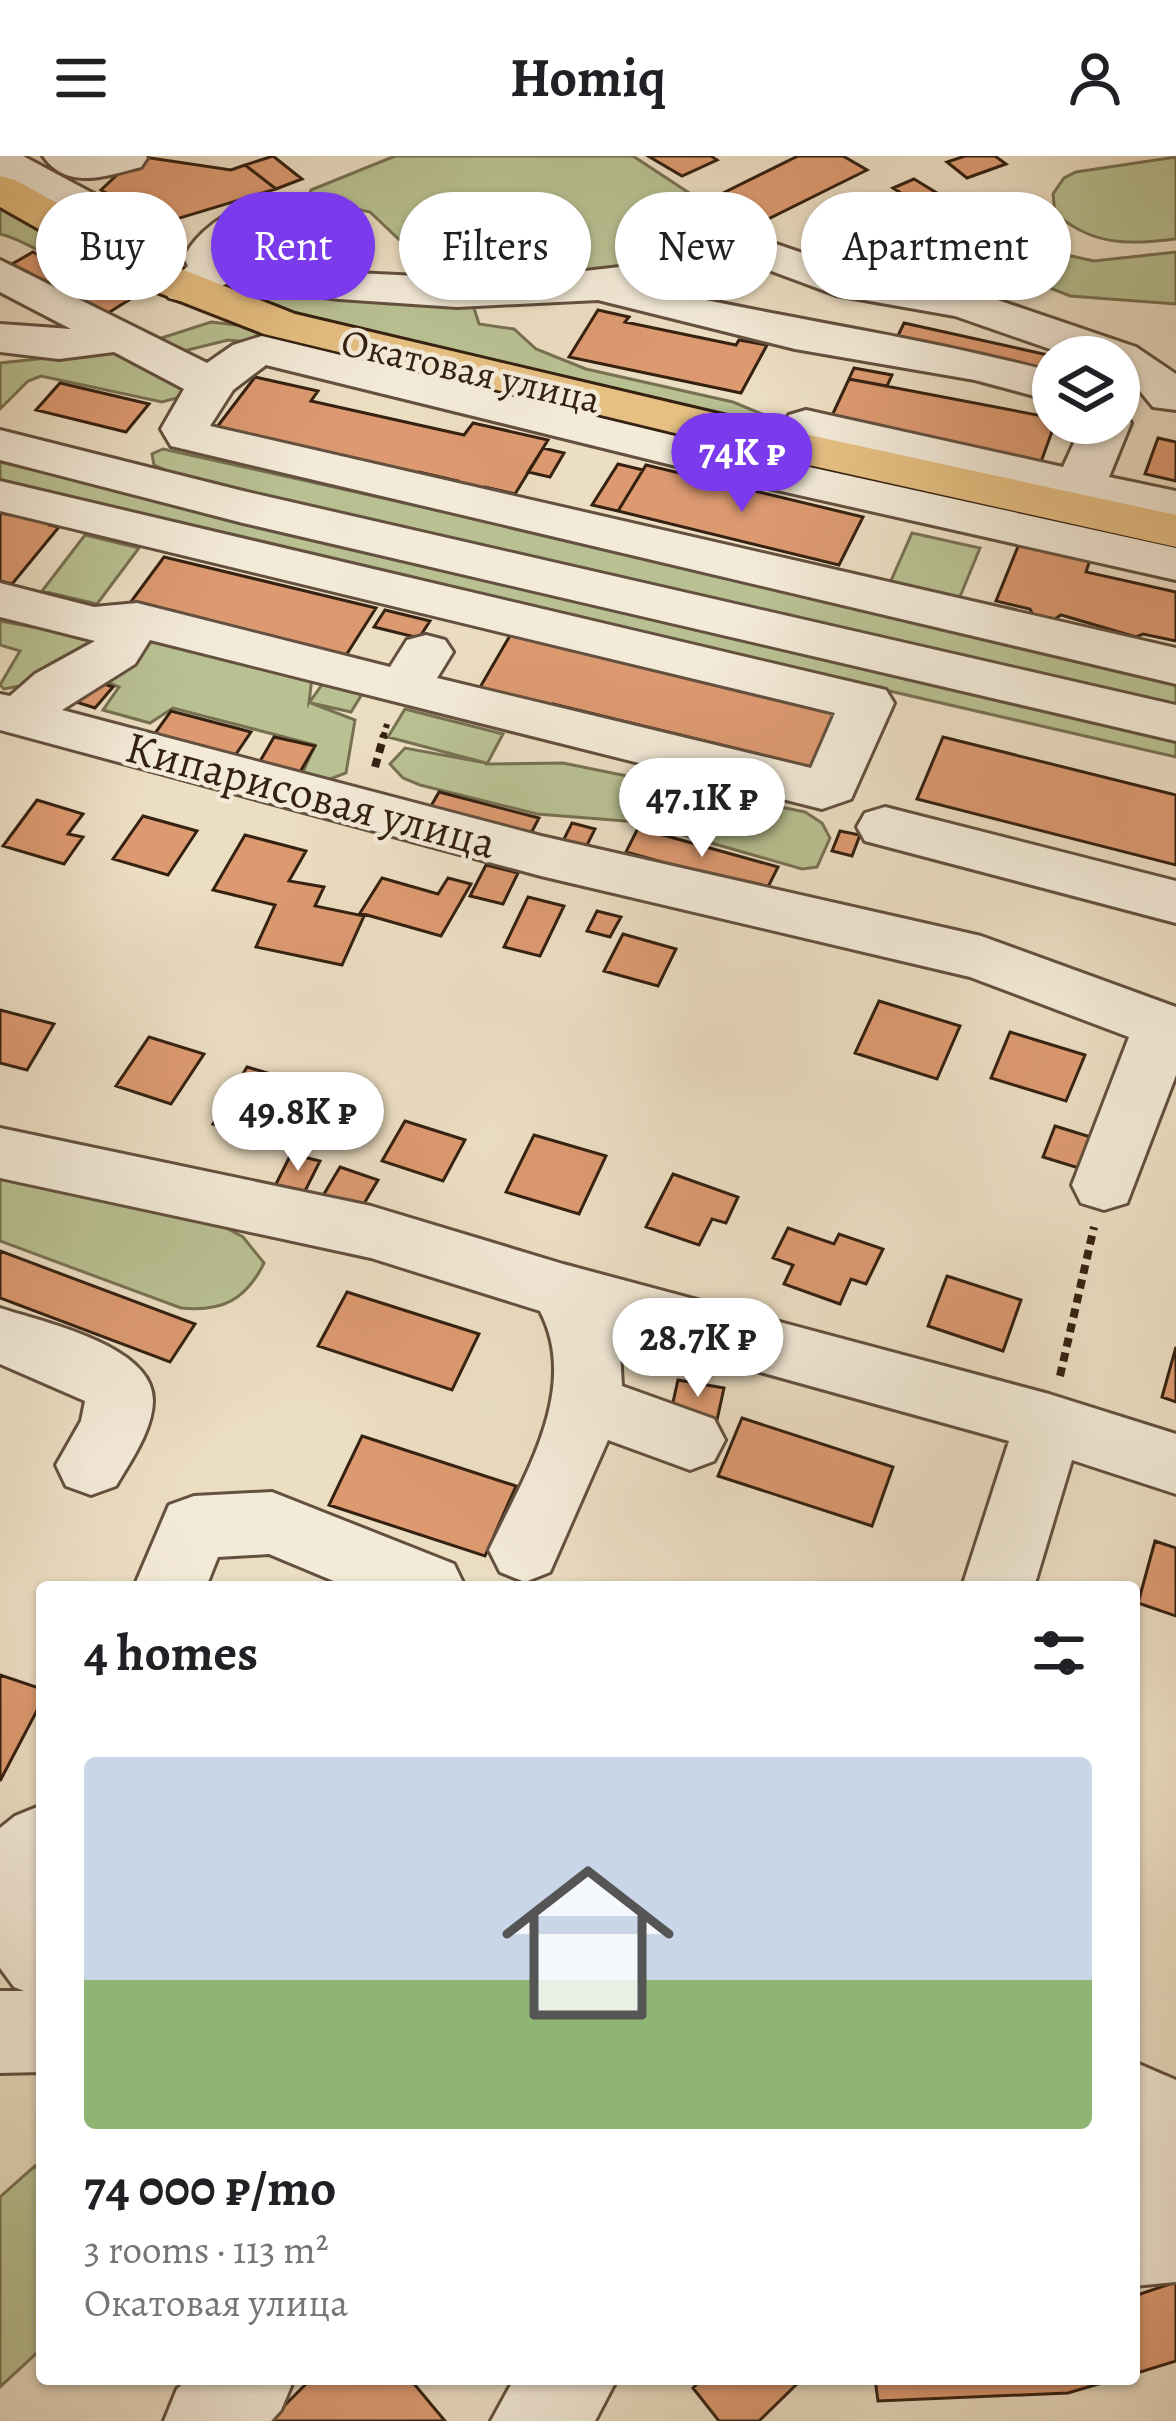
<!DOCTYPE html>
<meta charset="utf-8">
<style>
:root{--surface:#fff;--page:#f2f2f2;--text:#202124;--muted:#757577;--accent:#7c3aed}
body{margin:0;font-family:Alegreya,serif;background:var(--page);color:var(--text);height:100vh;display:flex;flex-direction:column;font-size:45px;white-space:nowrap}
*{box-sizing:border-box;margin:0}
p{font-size:39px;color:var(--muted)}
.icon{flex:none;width:66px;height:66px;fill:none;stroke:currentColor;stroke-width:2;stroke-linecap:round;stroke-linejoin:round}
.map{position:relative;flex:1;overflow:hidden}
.sheet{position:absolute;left:36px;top:1425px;width:1104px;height:804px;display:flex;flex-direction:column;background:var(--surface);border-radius:12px;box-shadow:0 3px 9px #0004}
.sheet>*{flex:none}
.top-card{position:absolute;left:36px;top:36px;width:1104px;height:108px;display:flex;gap:24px}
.tools{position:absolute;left:1032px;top:180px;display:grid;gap:24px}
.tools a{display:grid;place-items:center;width:108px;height:108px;border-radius:50%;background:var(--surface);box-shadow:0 3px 9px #0004;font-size:60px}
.price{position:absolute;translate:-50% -102px;padding:0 27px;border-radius:42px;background:#fff;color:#222;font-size:39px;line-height:78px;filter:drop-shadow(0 3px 6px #0008)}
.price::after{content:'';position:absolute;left:50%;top:72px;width:36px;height:27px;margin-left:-18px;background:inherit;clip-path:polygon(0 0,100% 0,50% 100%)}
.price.active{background:var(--accent);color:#fff}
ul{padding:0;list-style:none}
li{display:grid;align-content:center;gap:24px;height:636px;padding:0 48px}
li span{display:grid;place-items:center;height:372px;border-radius:12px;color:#555}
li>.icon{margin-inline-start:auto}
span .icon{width:216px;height:216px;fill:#fffc;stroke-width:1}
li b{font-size:51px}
h2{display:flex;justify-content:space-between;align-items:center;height:144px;padding:0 48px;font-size:51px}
.tag{padding:0 42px;border-radius:54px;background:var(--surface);box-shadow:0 3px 9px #0004;font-size:42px;line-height:108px}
.tag.active{background:var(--accent);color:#fff}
header{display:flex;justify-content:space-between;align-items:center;height:156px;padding:0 48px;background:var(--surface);font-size:54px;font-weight:600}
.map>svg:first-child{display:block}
.green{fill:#b9c193;stroke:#777152;stroke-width:3}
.building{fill:#dd9a71;stroke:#352111;stroke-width:3}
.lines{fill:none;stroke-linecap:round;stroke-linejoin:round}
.minor-casing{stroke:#63503e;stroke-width:6}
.major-casing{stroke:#352111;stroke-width:6}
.path-far1{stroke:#352111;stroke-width:6;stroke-dasharray:6 4.5;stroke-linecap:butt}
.path{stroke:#352111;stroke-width:8;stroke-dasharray:9 6;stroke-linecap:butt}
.minor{fill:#f3ead8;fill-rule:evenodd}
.major{fill:#e6bf82;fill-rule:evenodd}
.labels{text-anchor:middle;stroke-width:9;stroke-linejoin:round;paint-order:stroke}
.far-street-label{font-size:39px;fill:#352111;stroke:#f3ead8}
.street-label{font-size:45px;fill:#352111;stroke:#f3ead8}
</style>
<header><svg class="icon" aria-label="menu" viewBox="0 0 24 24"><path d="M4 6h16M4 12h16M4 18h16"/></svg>Homiq<svg class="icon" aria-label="person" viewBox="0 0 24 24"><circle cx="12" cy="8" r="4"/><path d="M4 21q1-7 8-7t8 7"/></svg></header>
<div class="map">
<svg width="1176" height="2265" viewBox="0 0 1176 2265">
<rect width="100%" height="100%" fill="#ecdec3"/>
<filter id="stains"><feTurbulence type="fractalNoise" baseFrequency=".00167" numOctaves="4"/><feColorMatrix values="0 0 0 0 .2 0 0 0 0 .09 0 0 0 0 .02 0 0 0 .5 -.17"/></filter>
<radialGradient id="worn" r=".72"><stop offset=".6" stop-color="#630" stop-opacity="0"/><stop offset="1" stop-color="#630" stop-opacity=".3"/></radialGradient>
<path class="green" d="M 395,0 L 633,0 L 712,52 L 722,62 L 728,82 L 714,93 L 585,122 L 449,118 L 427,110 L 370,56 L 308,42 L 311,34 Z
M 1176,1 L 1176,83 C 1130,89 1092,90 1055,57 L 1053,38 L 1064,22 L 1076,16 Z
M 0,45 L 150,128 L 148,133 C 112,146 41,88 0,78 Z
M 1012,77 L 1062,98 L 1094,105 L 1176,96 L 1176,148 L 1070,140 L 990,108 L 984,90 L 998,78 Z
M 228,127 L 473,149 L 479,168 L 514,173 L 536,193 L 586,213 L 733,246 L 810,278 L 1176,368 L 520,216 L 262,148 L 224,131 Z
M 211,166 L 245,170 L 1176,387 L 1176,398 L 278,189 L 228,184 L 180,196 L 149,186 Z
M 112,195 L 189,231 L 177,242 L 162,246 L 41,220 L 28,225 L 0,253 L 0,207 Z
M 163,293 L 897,457 L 1176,525 L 1176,551 L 469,392 L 181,321 L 154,309 L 152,298 Z
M 0,306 L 1176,583 L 1176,601 L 0,330 Z
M 912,377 L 980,392 L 959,443 L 890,427 Z
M 85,379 L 139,392 L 97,448 L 42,435 Z
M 0,465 L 92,482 L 99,487 L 26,529 L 4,533 L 0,529 L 20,495 L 0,489 Z
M 142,480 L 312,521 L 309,547 L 324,526 L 364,535 L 351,556 L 311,547 L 355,564 L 346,617 L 325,625 L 303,616 L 315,589 L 173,552 L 150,567 L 103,554 L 119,531 L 92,520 Z
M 405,553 L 503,578 L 487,608 L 563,607 L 805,656 L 822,667 L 830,682 L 817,711 L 802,713 L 638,666 L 537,658 L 420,629 L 403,622 L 390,608 L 405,592 L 486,607 L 388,581 Z
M 0,1021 L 217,1067 L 243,1081 L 264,1107 C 246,1144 222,1156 181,1152 L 0,1085 Z
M 35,2010 L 42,2019 L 42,2192 L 0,2231 L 0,2041 Z"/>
<path class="building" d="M 137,0 L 231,14 L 245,9 L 276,33 L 160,68 L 101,34 Z
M 273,0 L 302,23 L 276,33 L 245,9 Z
M 648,0 L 711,0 L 717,4 L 682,20 Z
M 798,0 L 843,0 L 867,14 L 764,65 L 719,39 Z
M 965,0 L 995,0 L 1006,8 L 967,22 L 947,6 Z
M 914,23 L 937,37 L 915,46 L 893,32 Z
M 886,41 L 908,56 L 886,65 L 864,51 Z
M 907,65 L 933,82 L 909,93 L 883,76 Z
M 33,96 L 129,144 L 108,157 L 12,108 Z
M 598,154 L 629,161 L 625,166 L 736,189 L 739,184 L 767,189 L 741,237 L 569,201 Z
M 904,167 L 1048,199 L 1053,223 L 895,186 Z
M 854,212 L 892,219 L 887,230 L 849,223 Z
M 255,221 L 318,235 L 311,245 L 464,279 L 473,267 L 548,284 L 515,338 L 485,331 L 475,335 L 461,331 L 458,325 L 419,316 L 409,319 L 346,300 L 338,303 L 319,294 L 274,284 L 267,287 L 217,271 Z
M 849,223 L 1053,262 L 1055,267 L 1041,306 L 830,264 Z
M 60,227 L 149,248 L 126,276 L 36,254 Z
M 1158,282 L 1176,286 L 1176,325 L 1145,318 Z
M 543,292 L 564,297 L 550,321 L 528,316 Z
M 618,308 L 643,314 L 618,355 L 592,349 Z
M 646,309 L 863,361 L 839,409 L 618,355 Z
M 27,356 L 48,361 L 49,369 L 59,371 L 12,428 L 0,425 L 0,357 L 16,360 Z
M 1019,388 L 1090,404 L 1086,416 L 1176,436 L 1176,485 L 1143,478 L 1136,481 L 1061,459 L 1053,464 L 1033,459 L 1030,453 L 996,445 Z
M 164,401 L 376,452 L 343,504 L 127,451 Z
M 385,454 L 430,465 L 419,482 L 374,471 Z
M 512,476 L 847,560 L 818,627 L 745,609 L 750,596 L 553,548 L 547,558 L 475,540 Z
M 89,523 L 113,531 L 95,552 L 70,544 Z
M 171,555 L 251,576 L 234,601 L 153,580 Z
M 274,581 L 315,590 L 300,616 L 259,607 Z
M 943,581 L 1176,639 L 1176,709 L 917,643 Z
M 439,636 L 539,662 L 528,683 L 427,657 Z
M 37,644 L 83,658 L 68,678 L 83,681 L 64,708 L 3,690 Z
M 143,660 L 197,675 L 168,719 L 113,703 Z
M 572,667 L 595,673 L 583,697 L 560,691 Z
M 638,672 L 778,711 L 766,735 L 626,696 Z
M 840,675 L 860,679 L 852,700 L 832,695 Z
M 245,679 L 306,695 L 289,725 L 324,731 L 315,750 L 364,760 L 342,809 L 256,791 L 275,749 L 213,734 Z
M 486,709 L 518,717 L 503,748 L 470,740 Z
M 382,722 L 438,738 L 448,722 L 471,728 L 441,780 L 360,757 Z
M 528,741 L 564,750 L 540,800 L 504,791 Z
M 597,755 L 621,761 L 610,781 L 587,775 Z
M 623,778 L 676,793 L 658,830 L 604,815 Z
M 879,845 L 960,870 L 937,923 L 855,897 Z
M 0,854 L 54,868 L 27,914 L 0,907 Z
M 1010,876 L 1085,899 L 1066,945 L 991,922 Z
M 149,881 L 204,898 L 171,948 L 116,930 Z
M 247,911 L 319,932 L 286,990 L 213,968 Z
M 405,965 L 465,984 L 443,1025 L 382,1005 Z
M 1055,970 L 1097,983 L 1085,1014 L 1043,1001 Z
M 534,979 L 606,1000 L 579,1058 L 506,1036 Z
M 291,998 L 320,1005 L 304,1037 L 275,1030 Z
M 340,1011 L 378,1024 L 359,1056 L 321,1043 Z
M 673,1018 L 738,1041 L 726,1067 L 712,1063 L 699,1089 L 646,1071 Z
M 788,1072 L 834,1088 L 839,1078 L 883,1093 L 866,1128 L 851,1123 L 840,1148 L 784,1128 L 793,1109 L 773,1102 Z
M 0,1095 L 195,1168 L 170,1206 L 0,1142 Z
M 947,1120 L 1021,1144 L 1003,1195 L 928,1170 Z
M 347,1136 L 479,1178 L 452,1234 L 318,1190 Z
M 1176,1191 L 1176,1246 L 1162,1241 Z
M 678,1224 L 724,1232 L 717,1264 L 671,1255 Z
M 742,1262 L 893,1311 L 872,1370 L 718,1320 Z
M 362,1280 L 516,1330 L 485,1400 L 329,1349 Z
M 1155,1385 L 1176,1392 L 1176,1460 L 1138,1447 Z
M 0,1519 L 42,1533 L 42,1545 L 0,1625 Z
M 1176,2126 L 1176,2205 L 1134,2218 L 1134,2140 Z
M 311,2223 L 410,2223 L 445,2265 L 269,2265 Z
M 702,2223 L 802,2223 L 759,2265 L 719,2265 L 693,2232 Z
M 875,2223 L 1115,2223 L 1068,2237 L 878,2245 Z"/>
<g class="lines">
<g class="minor-casing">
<path id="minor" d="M 0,0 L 23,0 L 165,76 L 171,85 L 165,94 L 149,98 L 133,94 L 0,22 Z
M 43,0 L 146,0 L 147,2 L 141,11 C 107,20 67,35 43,0 Z
M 254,48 L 270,52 L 276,61 L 229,101 L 355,117 L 505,124 L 646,108 L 747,78 L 861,117 L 980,138 L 1136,191 L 1176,218 L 1176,254 L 1153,251 L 1135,229 L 1119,220 L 1119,201 L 1073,201 L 955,160 L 836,139 L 747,106 L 655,133 C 787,163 922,181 1053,216 L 1053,245 L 975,224 L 795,193 L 598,144 L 457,151 L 339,143 L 226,128 L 185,146 L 169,142 L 162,132 L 188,110 L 184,102 C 195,77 227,54 254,48 Z
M 0,104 L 207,207 L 233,189 L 262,180 L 737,295 L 1176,392 L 1176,424 L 737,325 L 266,209 L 233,234 L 210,270 L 1176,492 L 1176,528 L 171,290 L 161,273 L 184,233 L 114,196 L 59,203 L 0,196 L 0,168 L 71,173 L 0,136 Z
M 806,254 L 1063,311 L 1083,267 L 1119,267 L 1119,255 L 1124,257 L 1131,267 L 1109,321 L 1176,335 L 1176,367 L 789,279 L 782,269 L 789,259 Z
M 0,274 L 243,335 L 1176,549 L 1176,585 L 243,367 L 0,304 Z
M 0,325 L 886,534 L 894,547 L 851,643 L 822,653 L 150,484 L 135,508 L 62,554 L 541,680 L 981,780 L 1176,851 L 1176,919 L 1127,1047 L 1104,1054 L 1081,1047 L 1072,1029 L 1129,881 L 970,821 L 541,720 L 0,574 L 0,538 L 10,540 L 35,518 L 95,485 L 0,461 L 0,427 L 94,451 L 137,447 L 390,511 L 407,484 L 426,479 L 445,484 L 453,496 L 437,522 L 811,612 L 835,557 L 0,355 Z
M 885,651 L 1176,725 L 1176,767 L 865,685 L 857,671 L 865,657 Z
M 0,972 L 371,1050 L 563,1108 L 1049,1238 L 1176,1278 L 1176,1338 L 1072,1304 L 1034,1431 L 962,1431 L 1009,1285 L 619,1177 L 622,1230 L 714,1263 L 725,1284 L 714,1305 L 690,1314 L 608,1284 L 550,1416 L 525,1426 L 500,1416 L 489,1394 C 523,1322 581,1233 540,1155 L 371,1102 L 0,1022 Z
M 0,1152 C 42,1166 153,1189 153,1244 C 153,1274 130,1306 116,1330 L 91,1339 L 66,1330 L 56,1309 L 81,1265 L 85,1245 L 0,1208 Z
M 272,1336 L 454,1408 L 465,1431 L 348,1431 L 269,1398 L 218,1401 L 206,1431 L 134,1431 L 169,1349 L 194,1340 Z
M 42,1649 L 42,1916 L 0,1917 L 0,1835 L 24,1835 L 14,1831 L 0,1812 L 0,1672 L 15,1660 Z
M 1134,1906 L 1176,1924 L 1176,2126 L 1134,2130 Z
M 188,2223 L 294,2223 L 281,2254 L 271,2265 L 164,2265 L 177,2233 Z
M 514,2223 L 617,2223 L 595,2265 L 491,2265 Z"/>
</g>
<g class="major-casing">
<path id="major" d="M 0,20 L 15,24 L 166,107 L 295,158 L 795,276 L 1176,359 L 1176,391 L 795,306 L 264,178 L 134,127 L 0,51 Z"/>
</g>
<path class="path-far1" d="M 383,582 L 387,568"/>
<path class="path" d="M 375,611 L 384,579
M 1060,1220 L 1094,1071"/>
<use href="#minor" class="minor"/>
<use href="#major" class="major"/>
</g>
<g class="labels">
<g class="far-street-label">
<text transform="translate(471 214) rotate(13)" y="14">Окатовая улица</text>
</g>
<g class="street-label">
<text transform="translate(311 638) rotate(15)" y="16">Кипарисовая улица</text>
</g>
</g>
<rect width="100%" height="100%" filter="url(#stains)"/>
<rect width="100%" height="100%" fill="url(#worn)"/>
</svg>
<div class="tools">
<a><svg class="icon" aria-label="layers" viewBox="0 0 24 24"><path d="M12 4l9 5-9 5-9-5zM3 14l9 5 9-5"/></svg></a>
</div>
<b class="price active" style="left:742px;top:359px">74K ₽</b>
<b class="price" style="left:702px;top:704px">47.1K ₽</b>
<b class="price" style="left:298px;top:1018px">49.8K ₽</b>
<b class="price" style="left:698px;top:1244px">28.7K ₽</b>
<div class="top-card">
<a class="tag">Buy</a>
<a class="tag active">Rent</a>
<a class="tag">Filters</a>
<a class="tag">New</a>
<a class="tag">Apartment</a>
</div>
<section class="sheet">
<h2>4 homes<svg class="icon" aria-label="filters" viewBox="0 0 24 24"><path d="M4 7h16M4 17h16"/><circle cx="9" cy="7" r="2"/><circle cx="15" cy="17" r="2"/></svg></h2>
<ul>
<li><span style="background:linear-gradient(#c9d6e8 60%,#8fb573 0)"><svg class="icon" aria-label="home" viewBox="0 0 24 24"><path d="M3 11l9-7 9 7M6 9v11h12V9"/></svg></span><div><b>74 000 ₽/mo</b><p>3 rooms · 113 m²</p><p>Окатовая улица</p></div></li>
</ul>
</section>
</div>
